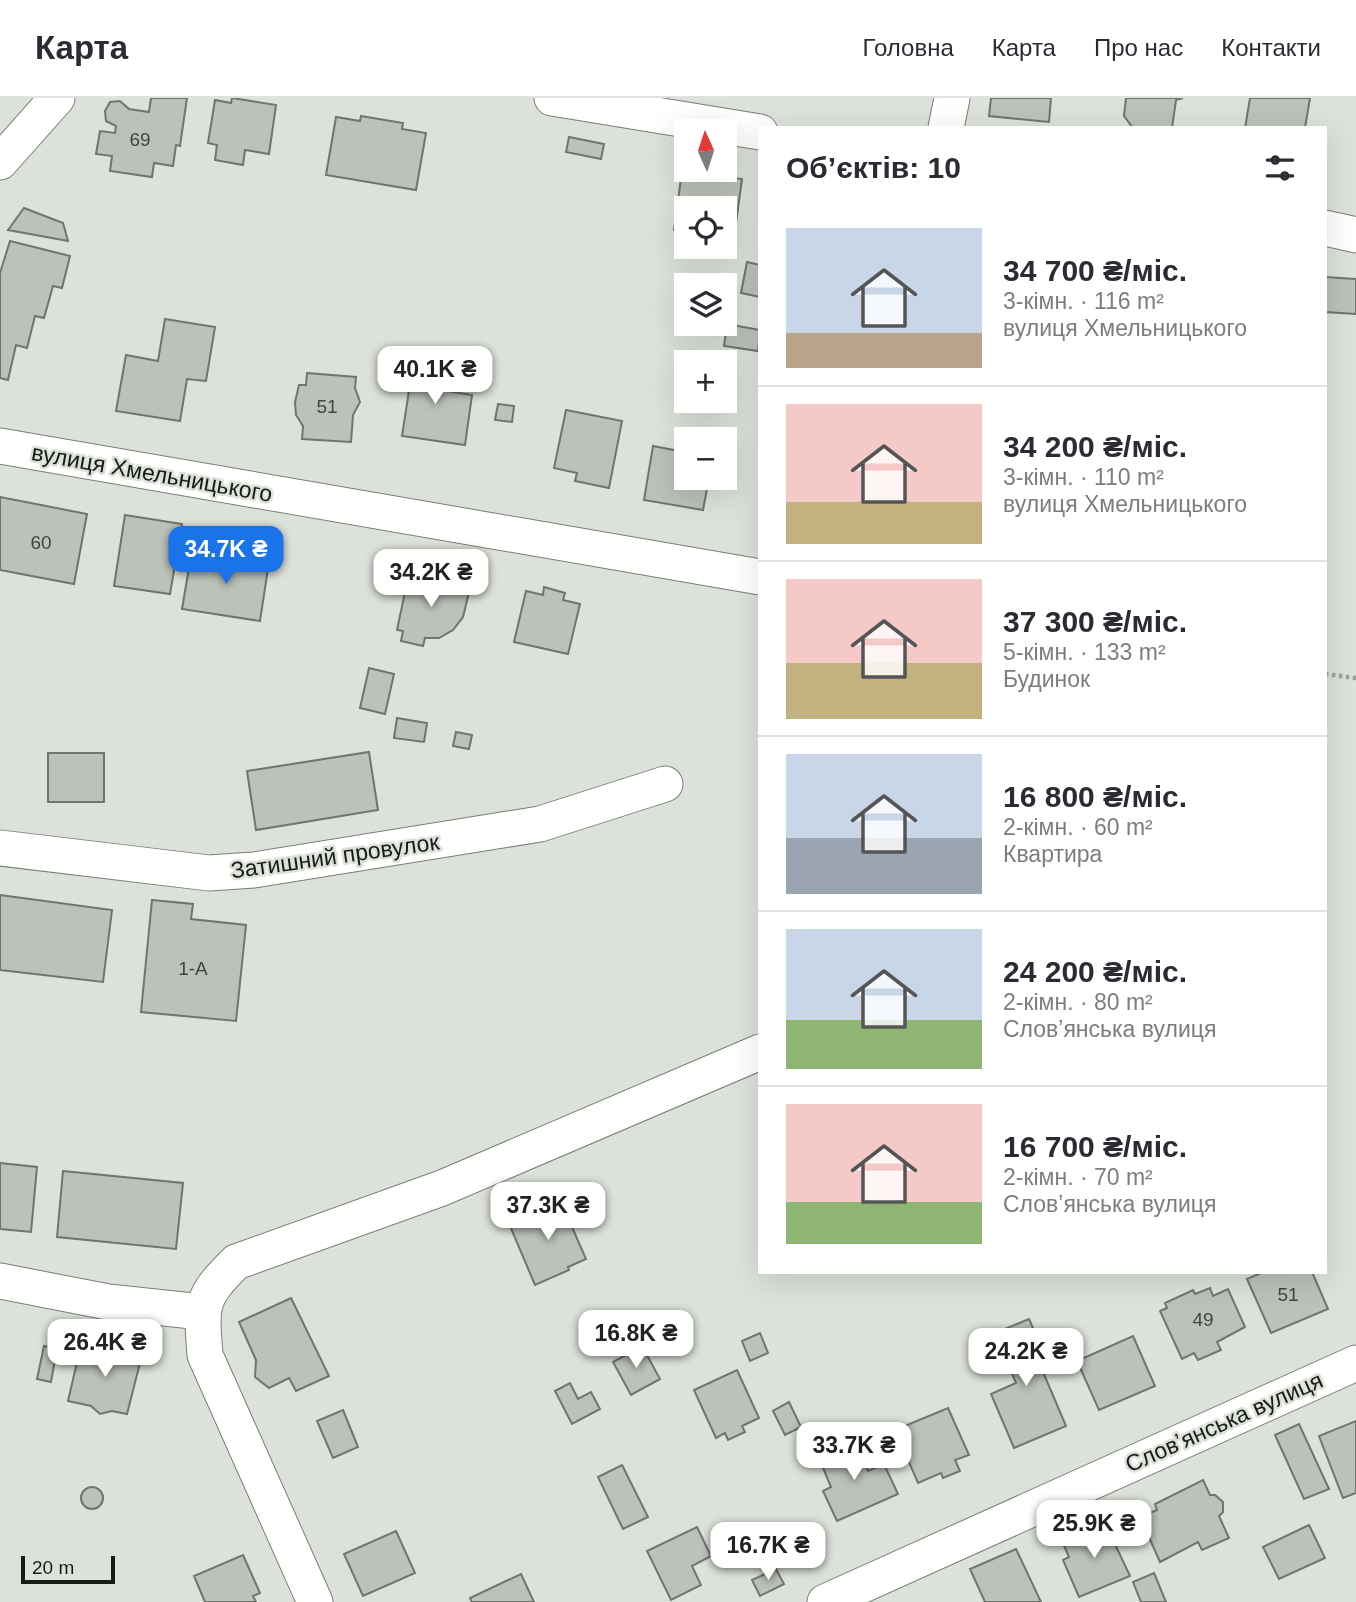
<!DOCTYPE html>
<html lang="uk">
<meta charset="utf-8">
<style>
:root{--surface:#fff;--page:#f2f2f3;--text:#2b2b33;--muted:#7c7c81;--line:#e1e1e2;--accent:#1a73e8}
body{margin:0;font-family:Helvetica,sans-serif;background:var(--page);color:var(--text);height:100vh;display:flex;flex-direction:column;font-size:26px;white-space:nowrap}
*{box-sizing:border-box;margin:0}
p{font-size:23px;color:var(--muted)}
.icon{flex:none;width:38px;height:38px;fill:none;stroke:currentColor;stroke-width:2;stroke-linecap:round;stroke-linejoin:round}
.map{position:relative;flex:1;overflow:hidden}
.sheet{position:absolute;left:758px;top:28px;width:569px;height:1148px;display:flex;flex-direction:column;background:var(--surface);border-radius:0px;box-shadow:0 7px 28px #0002}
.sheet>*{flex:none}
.needle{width:46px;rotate:357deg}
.fabs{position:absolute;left:674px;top:21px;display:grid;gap:14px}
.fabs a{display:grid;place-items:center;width:63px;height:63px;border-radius:0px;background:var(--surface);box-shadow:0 7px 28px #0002;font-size:35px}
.scale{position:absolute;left:21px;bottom:18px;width:94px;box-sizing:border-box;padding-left:7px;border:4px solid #191b18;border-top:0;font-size:19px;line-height:24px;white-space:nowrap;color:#191b18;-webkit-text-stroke:5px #dce2d9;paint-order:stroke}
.price{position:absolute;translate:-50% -60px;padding:0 16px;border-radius:14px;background:#fff;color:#222;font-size:23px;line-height:46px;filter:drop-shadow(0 2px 4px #0008)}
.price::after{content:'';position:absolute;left:50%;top:42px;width:21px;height:16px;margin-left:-10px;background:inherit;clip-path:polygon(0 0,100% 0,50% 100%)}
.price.on{background:var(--accent);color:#fff}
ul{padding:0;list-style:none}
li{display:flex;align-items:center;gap:21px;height:175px;padding:0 28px}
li+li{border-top:2px solid var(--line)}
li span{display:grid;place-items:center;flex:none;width:196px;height:140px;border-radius:0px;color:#555}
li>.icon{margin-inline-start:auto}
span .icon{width:84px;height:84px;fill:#fffc;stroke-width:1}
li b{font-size:30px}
h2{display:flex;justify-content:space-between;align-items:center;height:84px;padding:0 28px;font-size:30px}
header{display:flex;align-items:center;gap:42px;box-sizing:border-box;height:98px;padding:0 35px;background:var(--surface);border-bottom:2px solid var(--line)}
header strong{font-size:33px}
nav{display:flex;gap:38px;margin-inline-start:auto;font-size:24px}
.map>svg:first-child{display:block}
.building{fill:#bcc2b9;stroke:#70756e;stroke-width:2}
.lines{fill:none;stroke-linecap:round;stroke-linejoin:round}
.minor-casing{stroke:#797e76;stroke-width:37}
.path{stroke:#9ca19a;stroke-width:4.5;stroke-dasharray:3.5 3.5;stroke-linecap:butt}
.minor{stroke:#fff;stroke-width:35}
.labels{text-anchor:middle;stroke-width:5;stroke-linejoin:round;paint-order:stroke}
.number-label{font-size:19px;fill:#424540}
.street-label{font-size:23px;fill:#191b18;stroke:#dce2d9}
</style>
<header>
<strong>Карта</strong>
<nav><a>Головна</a><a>Карта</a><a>Про нас</a><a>Контакти</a></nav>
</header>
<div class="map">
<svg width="1356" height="1504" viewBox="0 0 1356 1504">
<rect width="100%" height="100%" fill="#dce2d9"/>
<path class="building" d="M 151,0 L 187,0 L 180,48 L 176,47 L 173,68 L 154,65 L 152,79 L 110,73 L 112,58 L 96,56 L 100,33 L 115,35 L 116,28 L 106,23 L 105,13 L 110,4 L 120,3 L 129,11 L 149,14 Z
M 232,0 L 276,7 L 269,56 L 245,52 L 243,67 L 215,62 L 217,47 L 208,45 L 215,2 L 231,5 Z
M 991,0 L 1051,0 L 1049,24 L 989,18 Z
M 1126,0 L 1183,0 L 1176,2 L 1172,30 L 1133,30 L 1124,18 Z
M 1250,0 L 1310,0 L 1305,30 L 1245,30 Z
M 361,18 L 403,25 L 402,31 L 426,35 L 416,92 L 326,77 L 336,19 L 360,23 Z
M 569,39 L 604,46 L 601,61 L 566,54 Z
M 682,73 L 742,81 L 734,140 L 724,139 L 724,110 L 686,110 L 686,134 L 674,132 Z
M 24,110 L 63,125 L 68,143 L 8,132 Z
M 10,143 L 70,158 L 62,190 L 53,188 L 44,220 L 35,218 L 27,250 L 16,247 L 8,282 L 0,280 L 0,175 Z
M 747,164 L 760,167 L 760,199 L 741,195 Z
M 1325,179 L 1356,181 L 1356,216 L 1325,214 Z
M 165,221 L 215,229 L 206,283 L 187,281 L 180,323 L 116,313 L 126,257 L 158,263 Z
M 727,226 L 760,232 L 758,253 L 724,248 Z
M 414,260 L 446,264 L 441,292 L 472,297 L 465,347 L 402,338 Z
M 307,275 L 356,279 L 355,290 L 360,304 L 353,317 L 351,344 L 302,341 L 303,328 L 296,317 L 295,304 L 299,287 L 306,287 Z
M 498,306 L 514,308 L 512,324 L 495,322 Z
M 566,312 L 622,323 L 609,390 L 575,383 L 577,375 L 554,370 Z
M 686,346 L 686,380 L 709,380 L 703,412 L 644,402 L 653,348 L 684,354 Z
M 0,399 L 87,416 L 74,486 L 0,472 Z
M 125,417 L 182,426 L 170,496 L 114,488 Z
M 192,452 L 269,464 L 260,523 L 182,511 Z
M 409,475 L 470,490 L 463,519 L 453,532 L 439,540 L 425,540 L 423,548 L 401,543 L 403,533 L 397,532 Z
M 544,489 L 565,495 L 563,502 L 580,506 L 568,556 L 514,544 L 526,493 L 543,497 Z
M 369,570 L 394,576 L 385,616 L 360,610 Z
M 397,620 L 427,625 L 424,644 L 394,640 Z
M 456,634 L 472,637 L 469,651 L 453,648 Z
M 369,654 L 378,712 L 256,732 L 247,673 Z
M 48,655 L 104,655 L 104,704 L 48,704 Z
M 0,797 L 112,812 L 103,884 L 0,872 Z
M 152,802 L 193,806 L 191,821 L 246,827 L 236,923 L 141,914 Z
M 0,1065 L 37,1069 L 31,1134 L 0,1131 Z
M 63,1073 L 183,1085 L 176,1151 L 57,1139 Z
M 558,1097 L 586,1161 L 568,1169 L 569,1172 L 535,1187 L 510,1128 L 541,1114 L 538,1106 Z
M 1263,1174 L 1312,1174 L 1328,1211 L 1271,1235 L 1247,1181 Z
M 1210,1190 L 1213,1198 L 1228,1191 L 1245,1229 L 1217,1244 L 1221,1252 L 1198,1262 L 1194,1255 L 1182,1261 L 1160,1213 L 1167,1210 L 1165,1205 L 1193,1192 L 1195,1196 Z
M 291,1200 L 329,1278 L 296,1293 L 289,1280 L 269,1290 L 255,1279 L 256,1262 L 239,1224 Z
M 1029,1221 L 1051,1271 L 1043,1274 L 1066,1328 L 1014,1350 L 991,1296 L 1016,1285 L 995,1235 Z
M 760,1235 L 768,1255 L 750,1263 L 742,1243 Z
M 1133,1238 L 1155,1288 L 1099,1312 L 1077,1263 Z
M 81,1247 L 112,1254 L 126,1250 L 141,1261 L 127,1316 L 112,1313 L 100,1316 L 91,1308 L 68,1303 Z
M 44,1248 L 57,1251 L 51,1284 L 37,1281 Z
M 642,1248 L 660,1281 L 631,1297 L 613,1264 Z
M 737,1272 L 759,1320 L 742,1328 L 745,1334 L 728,1342 L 725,1335 L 716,1340 L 694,1292 Z
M 570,1285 L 578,1301 L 591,1294 L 600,1311 L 572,1326 L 555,1293 Z
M 789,1304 L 801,1329 L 785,1337 L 773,1313 Z
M 948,1310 L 969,1357 L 955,1362 L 960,1373 L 943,1380 L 941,1375 L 918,1385 L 895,1332 Z
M 343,1312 L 358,1349 L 333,1360 L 317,1323 Z
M 1356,1323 L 1356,1395 L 1343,1400 L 1319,1338 Z
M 1299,1326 L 1329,1391 L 1304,1401 L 1275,1337 Z
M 854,1342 L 868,1373 L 884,1366 L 898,1396 L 837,1423 L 823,1393 L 831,1389 L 818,1358 Z
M 622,1367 L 648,1419 L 623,1431 L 598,1379 Z
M 1203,1382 L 1210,1397 L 1215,1397 L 1223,1404 L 1223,1414 L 1219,1418 L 1229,1440 L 1202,1452 L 1198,1444 L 1160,1464 L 1140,1419 L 1157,1412 L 1155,1406 Z
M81 1400a11 11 0 1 1 22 0a11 11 0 1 1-22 0Z
M 1105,1425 L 1130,1478 L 1079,1499 L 1063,1462 L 1069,1459 L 1062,1443 Z
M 1309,1427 L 1325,1460 L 1279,1481 L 1263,1449 Z
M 697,1429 L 711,1458 L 692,1468 L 701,1487 L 671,1502 L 647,1453 Z
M 396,1433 L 415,1475 L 363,1498 L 344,1456 Z
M 1016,1451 L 1041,1504 L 985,1504 L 970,1471 Z
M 243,1457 L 260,1495 L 253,1498 L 256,1504 L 205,1504 L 194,1478 Z
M 776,1471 L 784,1486 L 760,1498 L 752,1482 Z
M 1154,1475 L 1166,1504 L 1141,1504 L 1133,1484 Z
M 521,1476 L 534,1504 L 472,1504 L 470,1500 Z"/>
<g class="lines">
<g class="minor-casing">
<path id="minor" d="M 552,0 L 760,34
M 946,30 L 952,0
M 0,64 L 57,0
M 1325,130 L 1356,137
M 0,348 L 760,479
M 0,750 L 209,775 L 254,772 L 540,726 L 665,686
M 0,1183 L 108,1204 L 202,1214
M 315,1504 L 205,1257 C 201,1206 200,1200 236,1164 L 442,1090 L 760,954
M 825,1504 L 1356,1265"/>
</g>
<path class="path" d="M 1325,576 L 1356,580"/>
<use href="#minor" class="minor"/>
</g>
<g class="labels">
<g class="number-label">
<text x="140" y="48">69</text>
<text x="327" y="315">51</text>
<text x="41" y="451">60</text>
<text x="193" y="877">1-А</text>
<text x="1288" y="1203">51</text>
<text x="1203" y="1228">49</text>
</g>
<g class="street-label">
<text transform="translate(152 375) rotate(10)" y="8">вулиця Хмельницького</text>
<text transform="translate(335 758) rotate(-8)" y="8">Затишний провулок</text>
<text transform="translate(1224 1324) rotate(-24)" y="8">Словʼянська вулиця</text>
</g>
</g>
</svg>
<div class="fabs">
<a><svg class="needle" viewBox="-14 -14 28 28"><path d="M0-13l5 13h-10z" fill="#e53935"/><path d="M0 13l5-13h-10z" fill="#7c7c81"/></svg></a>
<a><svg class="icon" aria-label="locate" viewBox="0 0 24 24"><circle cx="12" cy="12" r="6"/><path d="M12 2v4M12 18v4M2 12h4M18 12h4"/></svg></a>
<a><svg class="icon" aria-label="layers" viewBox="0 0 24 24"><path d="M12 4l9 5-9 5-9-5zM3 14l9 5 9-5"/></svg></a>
<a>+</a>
<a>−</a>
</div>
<div class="scale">20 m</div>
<b class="price" style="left:435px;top:308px">40.1K ₴</b>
<b class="price on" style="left:226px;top:488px">34.7K ₴</b>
<b class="price" style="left:431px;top:511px">34.2K ₴</b>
<b class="price" style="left:548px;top:1144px">37.3K ₴</b>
<b class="price" style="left:636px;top:1272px">16.8K ₴</b>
<b class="price" style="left:105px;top:1281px">26.4K ₴</b>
<b class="price" style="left:1026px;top:1290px">24.2K ₴</b>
<b class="price" style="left:854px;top:1384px">33.7K ₴</b>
<b class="price" style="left:1094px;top:1462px">25.9K ₴</b>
<b class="price" style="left:768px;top:1484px">16.7K ₴</b>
<section class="sheet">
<h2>Об’єктів: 10<svg class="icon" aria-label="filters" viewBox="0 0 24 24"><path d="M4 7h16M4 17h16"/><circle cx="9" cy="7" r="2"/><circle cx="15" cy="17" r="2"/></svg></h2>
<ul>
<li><span style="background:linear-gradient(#c9d6e8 75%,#b9a48a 0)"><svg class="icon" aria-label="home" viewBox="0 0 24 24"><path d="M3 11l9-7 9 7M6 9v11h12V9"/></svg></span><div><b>34 700 ₴/міс.</b><p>3-кімн. · 116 m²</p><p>вулиця Хмельницького</p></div></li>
<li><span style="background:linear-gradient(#f6c9c9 70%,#c2b280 0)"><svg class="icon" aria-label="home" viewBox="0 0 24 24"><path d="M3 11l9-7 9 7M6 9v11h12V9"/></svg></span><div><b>34 200 ₴/міс.</b><p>3-кімн. · 110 m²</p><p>вулиця Хмельницького</p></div></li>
<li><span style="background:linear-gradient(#f6c9c9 60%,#c2b280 0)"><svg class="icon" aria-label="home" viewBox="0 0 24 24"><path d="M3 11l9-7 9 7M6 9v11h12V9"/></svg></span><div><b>37 300 ₴/міс.</b><p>5-кімн. · 133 m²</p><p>Будинок</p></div></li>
<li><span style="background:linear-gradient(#c9d6e8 60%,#9aa5b1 0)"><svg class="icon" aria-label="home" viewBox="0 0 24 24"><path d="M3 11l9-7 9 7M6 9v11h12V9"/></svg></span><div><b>16 800 ₴/міс.</b><p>2-кімн. · 60 m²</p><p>Квартира</p></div></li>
<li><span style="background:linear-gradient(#c9d6e8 65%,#8fb573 0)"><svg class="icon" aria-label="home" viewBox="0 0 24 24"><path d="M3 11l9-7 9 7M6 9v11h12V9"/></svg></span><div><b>24 200 ₴/міс.</b><p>2-кімн. · 80 m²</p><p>Словʼянська вулиця</p></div></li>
<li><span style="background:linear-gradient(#f6c9c9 70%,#8fb573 0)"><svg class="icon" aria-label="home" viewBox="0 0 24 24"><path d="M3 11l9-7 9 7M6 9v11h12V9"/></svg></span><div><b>16 700 ₴/міс.</b><p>2-кімн. · 70 m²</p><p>Словʼянська вулиця</p></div></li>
</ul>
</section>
</div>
